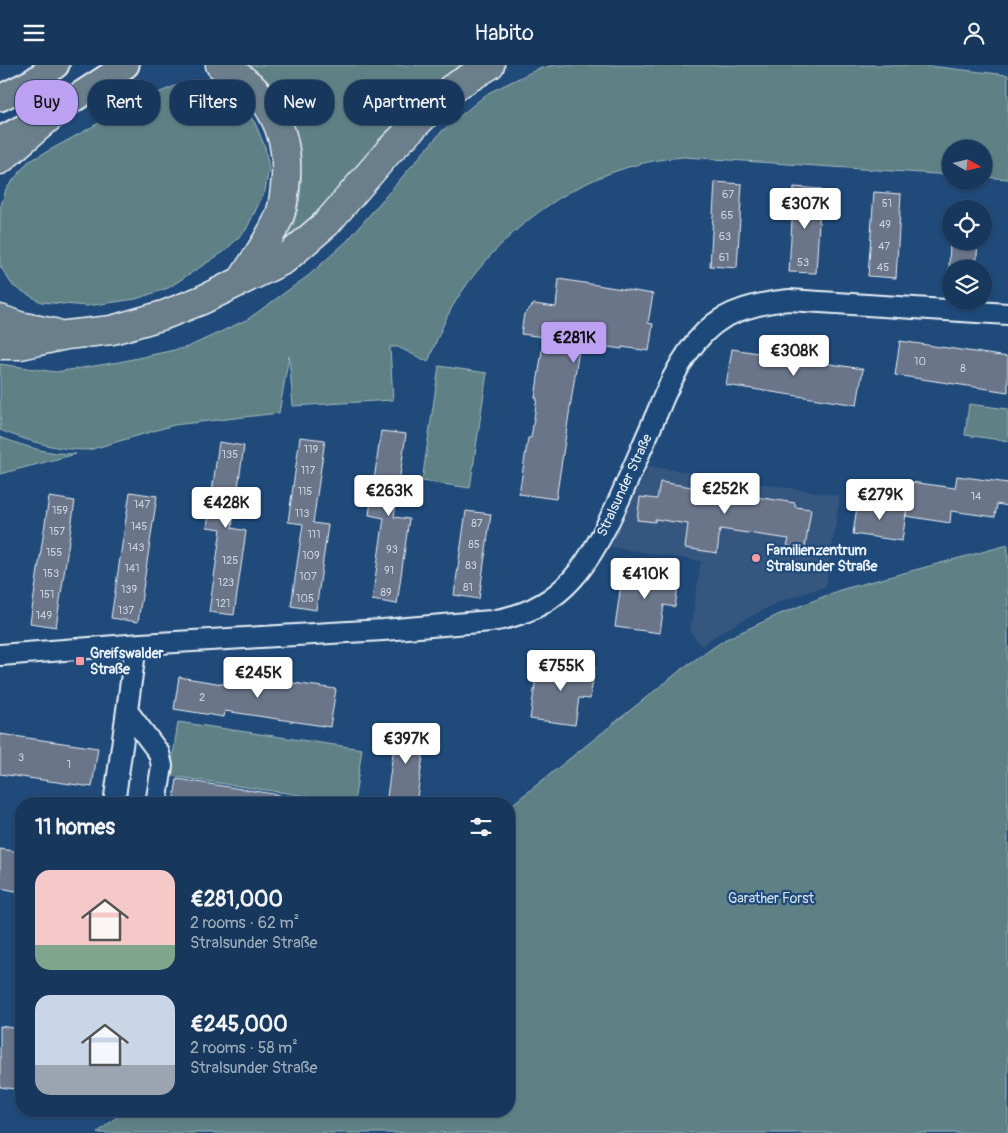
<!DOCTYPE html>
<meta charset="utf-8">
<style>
:root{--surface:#17385c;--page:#244365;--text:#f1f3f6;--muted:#9eacbb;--line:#365272;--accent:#bca0f2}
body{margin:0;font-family:Pangolin,sans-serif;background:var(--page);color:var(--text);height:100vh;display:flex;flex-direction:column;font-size:19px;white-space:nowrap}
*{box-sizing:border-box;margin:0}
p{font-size:16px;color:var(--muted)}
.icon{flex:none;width:28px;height:28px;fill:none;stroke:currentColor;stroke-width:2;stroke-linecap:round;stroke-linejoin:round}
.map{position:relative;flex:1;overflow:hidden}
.drawer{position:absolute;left:15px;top:732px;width:500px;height:320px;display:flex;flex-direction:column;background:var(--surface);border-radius:20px;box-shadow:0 1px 4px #0004,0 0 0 1px var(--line)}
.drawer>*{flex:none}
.guide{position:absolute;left:15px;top:15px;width:500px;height:45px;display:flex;gap:10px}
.needle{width:32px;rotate:98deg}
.buttons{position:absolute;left:942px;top:75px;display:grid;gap:10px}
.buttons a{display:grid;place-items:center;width:50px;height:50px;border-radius:50%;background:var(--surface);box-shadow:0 1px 4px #0004,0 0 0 1px var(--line);font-size:25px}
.price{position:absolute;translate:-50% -42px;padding:0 11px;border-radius:5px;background:#fff;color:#222;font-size:16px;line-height:32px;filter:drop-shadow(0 1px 2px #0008)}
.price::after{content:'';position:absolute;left:50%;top:30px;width:15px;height:11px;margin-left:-8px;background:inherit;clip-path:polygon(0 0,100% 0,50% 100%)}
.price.on{background:var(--accent);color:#111}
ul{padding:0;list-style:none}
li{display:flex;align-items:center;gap:15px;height:125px;padding:0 20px}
li span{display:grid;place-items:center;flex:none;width:140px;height:100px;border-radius:15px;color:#555}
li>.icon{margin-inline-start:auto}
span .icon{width:60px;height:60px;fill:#fffc;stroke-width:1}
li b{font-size:21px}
h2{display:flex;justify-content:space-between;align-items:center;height:60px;padding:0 20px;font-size:21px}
.chip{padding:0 18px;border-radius:20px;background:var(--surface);box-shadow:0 1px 4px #0004,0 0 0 1px var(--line);font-size:18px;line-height:45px}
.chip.on{background:var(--accent);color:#111}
header{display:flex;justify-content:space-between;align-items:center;height:65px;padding:0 20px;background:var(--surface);font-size:22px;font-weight:600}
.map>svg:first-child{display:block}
.built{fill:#36577f}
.green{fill:#5e8185;stroke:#a3b9be}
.building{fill:#6b748a;stroke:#e8f1f8}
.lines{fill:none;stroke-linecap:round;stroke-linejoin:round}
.minor-casing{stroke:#e8f1f8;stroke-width:24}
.major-casing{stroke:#e8f1f8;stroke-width:29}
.highway-casing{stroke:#e8f1f8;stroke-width:31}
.minor{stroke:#1f4a7a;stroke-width:20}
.major{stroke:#6b7e8b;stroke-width:25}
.highway{stroke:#6b7e8b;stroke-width:28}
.poi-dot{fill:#ff9aa2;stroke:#1f4a7a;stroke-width:2}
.labels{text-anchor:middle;stroke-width:4.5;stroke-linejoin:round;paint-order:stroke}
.number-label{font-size:11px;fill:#c9d2dc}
.street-label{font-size:14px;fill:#e8f1f8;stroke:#1f4a7a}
.poi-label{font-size:14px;font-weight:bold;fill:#e8f1f8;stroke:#1f4a7a;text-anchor:start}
.park-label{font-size:14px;fill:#d3e0e7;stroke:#1f4a7a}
</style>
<header><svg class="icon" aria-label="menu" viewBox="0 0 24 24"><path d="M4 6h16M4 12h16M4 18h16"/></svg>Habito<svg class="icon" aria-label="person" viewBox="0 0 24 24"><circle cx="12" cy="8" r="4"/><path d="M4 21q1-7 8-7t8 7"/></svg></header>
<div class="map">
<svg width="1008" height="1068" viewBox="0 0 1008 1068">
<rect width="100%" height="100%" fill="#1f4a7a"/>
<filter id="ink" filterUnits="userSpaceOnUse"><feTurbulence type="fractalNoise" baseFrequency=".02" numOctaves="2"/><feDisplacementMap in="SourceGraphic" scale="10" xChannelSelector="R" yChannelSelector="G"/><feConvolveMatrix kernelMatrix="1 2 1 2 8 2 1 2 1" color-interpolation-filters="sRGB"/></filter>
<g filter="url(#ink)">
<path class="built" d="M 649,401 L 840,431 L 826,521 L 776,538 L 723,566 L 701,581 L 690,566 L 701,496 L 610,482 Z"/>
<path class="green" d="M 237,0 L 474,0 L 320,151 L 254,203 C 262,195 289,169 293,160 C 308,122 301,68 279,33 C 272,22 249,7 237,0 Z
M 554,0 L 920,0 L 1008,10 L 1008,114 L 984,112 L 984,84 L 951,84 L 951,110 L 684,92 C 594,98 513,153 463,225 C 447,247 438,272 428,297 L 398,282 L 390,282 L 393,335 L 293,341 L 289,291 L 279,348 L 174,360 L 89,385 C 57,385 30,377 0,365 L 0,299 L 56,307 L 119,297 L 188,282 L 248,254 L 308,211 L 347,176 L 442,66 L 488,28 L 538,4 Z
M 197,20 L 220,25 L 239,35 L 255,58 L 265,82 L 269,103 L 265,126 L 246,165 L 225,186 L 168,223 L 136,234 L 87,241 L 41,237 L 13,221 L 0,201 L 0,144 L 6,124 L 28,97 L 141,35 L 175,21 Z
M 439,301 L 487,308 L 470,423 L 422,416 Z
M 969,339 L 1008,344 L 1008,376 L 965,370 Z
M 0,372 C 27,382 47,389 76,389 L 0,409 Z
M 1008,480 L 1008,1068 L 97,1068 L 124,1046 L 509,1046 L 509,742 L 687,600 L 726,574 L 780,549 L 840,525 Z
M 178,657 L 362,684 L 354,738 L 170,711 Z"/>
<path class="building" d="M 715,117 L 742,119 L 737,203 L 710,201 Z
M 794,122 L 821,124 L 816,208 L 789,207 Z
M 874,127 L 901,129 L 896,213 L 868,211 Z
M 950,176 L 978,176 L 976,204 L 949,204 Z
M 559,214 L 653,229 L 648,258 L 653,259 L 649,286 L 622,282 L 622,284 L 580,278 L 556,434 L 519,429 L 528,373 L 531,373 L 537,333 L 535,333 L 544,272 L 521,269 L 524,249 L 534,239 L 556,242 Z
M 900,276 L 1008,292 L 1008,327 L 895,310 Z
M 732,284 L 863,304 L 857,340 L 726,320 Z
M 381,366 L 406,369 L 394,452 L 409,454 L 397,539 L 372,535 L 384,453 L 369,450 Z
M 300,372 L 325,375 L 313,458 L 328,460 L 316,545 L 291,541 L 303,459 L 288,457 Z
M 219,377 L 244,381 L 232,463 L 246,466 L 234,550 L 209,547 L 221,464 L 207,462 Z
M 957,411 L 1008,418 L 1008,441 L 997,439 L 995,452 L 951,446 L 950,458 L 906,451 L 911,417 L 955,423 Z
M 660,417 L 795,438 L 795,442 L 811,444 L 805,483 L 787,481 L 789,474 L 720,464 L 717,488 L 685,483 L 688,459 L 655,454 L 655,457 L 637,455 L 640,432 L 657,434 Z
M 130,427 L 157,431 L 138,557 L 111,553 Z
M 49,432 L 75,436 L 56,562 L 30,558 Z
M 858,435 L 907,442 L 902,476 L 853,469 Z
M 466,446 L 491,449 L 479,534 L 454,530 Z
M 623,505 L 659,510 L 660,507 L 680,510 L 675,542 L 664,540 L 660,568 L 615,562 Z
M 538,598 L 574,602 L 574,599 L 595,602 L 590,634 L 579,633 L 575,660 L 530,654 Z
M 230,609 L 336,624 L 330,662 L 225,646 L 224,652 L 174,644 L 179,612 L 229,620 Z
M 397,659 L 427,664 L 416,739 L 386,739 Z
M 0,669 L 98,683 L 92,722 L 0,709 Z
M 177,714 L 280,730 L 279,739 L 173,739 Z
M 0,784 L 21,787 L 21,827 L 0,823 Z
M 0,961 L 21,964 L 21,1025 L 0,1022 Z"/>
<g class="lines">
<g class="minor-casing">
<path id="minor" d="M 0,590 L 141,579 L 383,565 L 491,556 C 565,545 590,497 619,435 C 632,406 644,377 657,348 C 670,315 692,271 723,253 C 743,242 767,237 789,235 L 1008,249
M 128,647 L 159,688 L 162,701 L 156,739
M 114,739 L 136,580"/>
</g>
<g class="major-casing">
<path id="major" d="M 0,33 L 32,17 L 56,0
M 0,75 L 60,43 L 126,0"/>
</g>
<g class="highway-casing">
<path id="highway" d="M 220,0 C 269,25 292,68 285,122 C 284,132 283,143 279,152 C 271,173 254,195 242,215
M 0,95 L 60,43
M 0,254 L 19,261 L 54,268
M 0,280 L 20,280 L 66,270 L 112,265 L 164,250 L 202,235 L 284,195 L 327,158 L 389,86 L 451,24 L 490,0"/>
</g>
<use href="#minor" class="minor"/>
<use href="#major" class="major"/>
<use href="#highway" class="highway"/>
</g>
</g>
<g class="poi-dot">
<circle cx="756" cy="493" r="5"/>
<rect x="75" y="591" width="10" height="10" rx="2.5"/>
</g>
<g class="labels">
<g class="number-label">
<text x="728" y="133">67</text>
<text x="887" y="142">51</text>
<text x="727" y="154">65</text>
<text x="885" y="163">49</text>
<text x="725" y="175">63</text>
<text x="884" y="185">47</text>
<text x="724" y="196">61</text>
<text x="803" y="201">53</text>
<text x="883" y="206">45</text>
<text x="920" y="300">10</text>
<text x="963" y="307">8</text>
<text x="311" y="388">119</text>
<text x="230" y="393">135</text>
<text x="308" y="409">117</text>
<text x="305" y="430">115</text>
<text x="976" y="435">14</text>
<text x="142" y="443">147</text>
<text x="60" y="449">159</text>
<text x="302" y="452">113</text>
<text x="477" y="462">87</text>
<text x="139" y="465">145</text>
<text x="57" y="470">157</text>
<text x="314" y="473">111</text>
<text x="474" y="483">85</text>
<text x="136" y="486">143</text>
<text x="392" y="488">93</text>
<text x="54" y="491">155</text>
<text x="311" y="494">109</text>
<text x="230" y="499">125</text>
<text x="471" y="504">83</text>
<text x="132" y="507">141</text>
<text x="389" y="509">91</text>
<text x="51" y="512">153</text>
<text x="308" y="515">107</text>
<text x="226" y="521">123</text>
<text x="468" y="526">81</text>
<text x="129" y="528">139</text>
<text x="386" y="531">89</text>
<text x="47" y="533">151</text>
<text x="305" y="537">105</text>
<text x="223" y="542">121</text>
<text x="126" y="549">137</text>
<text x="44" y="554">149</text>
<text x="202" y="636">2</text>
<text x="21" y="696">3</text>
<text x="69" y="703">1</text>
</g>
<g class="street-label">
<text transform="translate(624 420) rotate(-65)" y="5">Stralsunder Straße</text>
</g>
<g class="poi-label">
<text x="766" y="490">Familienzentrum<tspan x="766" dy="16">Stralsunder Straße</tspan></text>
<text x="90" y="593">Greifswalder<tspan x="90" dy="16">Straße</tspan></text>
</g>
<g class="park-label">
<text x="771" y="838">Garather Forst</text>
</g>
</g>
</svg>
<div class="buttons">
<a><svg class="needle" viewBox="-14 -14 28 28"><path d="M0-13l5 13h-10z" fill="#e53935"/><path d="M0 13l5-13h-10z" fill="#9eacbb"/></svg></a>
<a><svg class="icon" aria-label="locate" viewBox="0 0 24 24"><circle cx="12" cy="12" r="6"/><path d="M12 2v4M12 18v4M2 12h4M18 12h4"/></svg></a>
<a><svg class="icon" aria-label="layers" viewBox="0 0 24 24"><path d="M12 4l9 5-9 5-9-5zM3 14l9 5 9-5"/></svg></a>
</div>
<b class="price" style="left:805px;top:165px">€307K</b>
<b class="price on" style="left:574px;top:299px">€281K</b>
<b class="price" style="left:794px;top:312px">€308K</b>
<b class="price" style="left:725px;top:450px">€252K</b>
<b class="price" style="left:389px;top:452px">€263K</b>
<b class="price" style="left:880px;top:456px">€279K</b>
<b class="price" style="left:226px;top:464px">€428K</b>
<b class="price" style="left:645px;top:535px">€410K</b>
<b class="price" style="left:561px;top:627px">€755K</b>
<b class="price" style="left:258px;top:634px">€245K</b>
<b class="price" style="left:406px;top:700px">€397K</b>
<div class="guide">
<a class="chip on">Buy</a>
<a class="chip">Rent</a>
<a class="chip">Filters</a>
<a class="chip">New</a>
<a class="chip">Apartment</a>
</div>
<section class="drawer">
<h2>11 homes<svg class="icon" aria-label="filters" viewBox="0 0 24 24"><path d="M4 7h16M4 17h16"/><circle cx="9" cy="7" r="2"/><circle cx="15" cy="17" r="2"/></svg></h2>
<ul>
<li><span style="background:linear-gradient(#f6c9c9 75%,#7fa58c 0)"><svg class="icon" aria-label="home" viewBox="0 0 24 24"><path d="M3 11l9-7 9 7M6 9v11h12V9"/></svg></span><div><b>€281,000</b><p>2 rooms · 62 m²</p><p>Stralsunder Straße</p></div></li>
<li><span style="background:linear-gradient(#c9d6e8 70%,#9aa5b1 0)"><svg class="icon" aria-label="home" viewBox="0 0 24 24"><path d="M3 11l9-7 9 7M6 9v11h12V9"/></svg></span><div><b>€245,000</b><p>2 rooms · 58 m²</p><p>Stralsunder Straße</p></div></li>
</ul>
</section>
</div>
